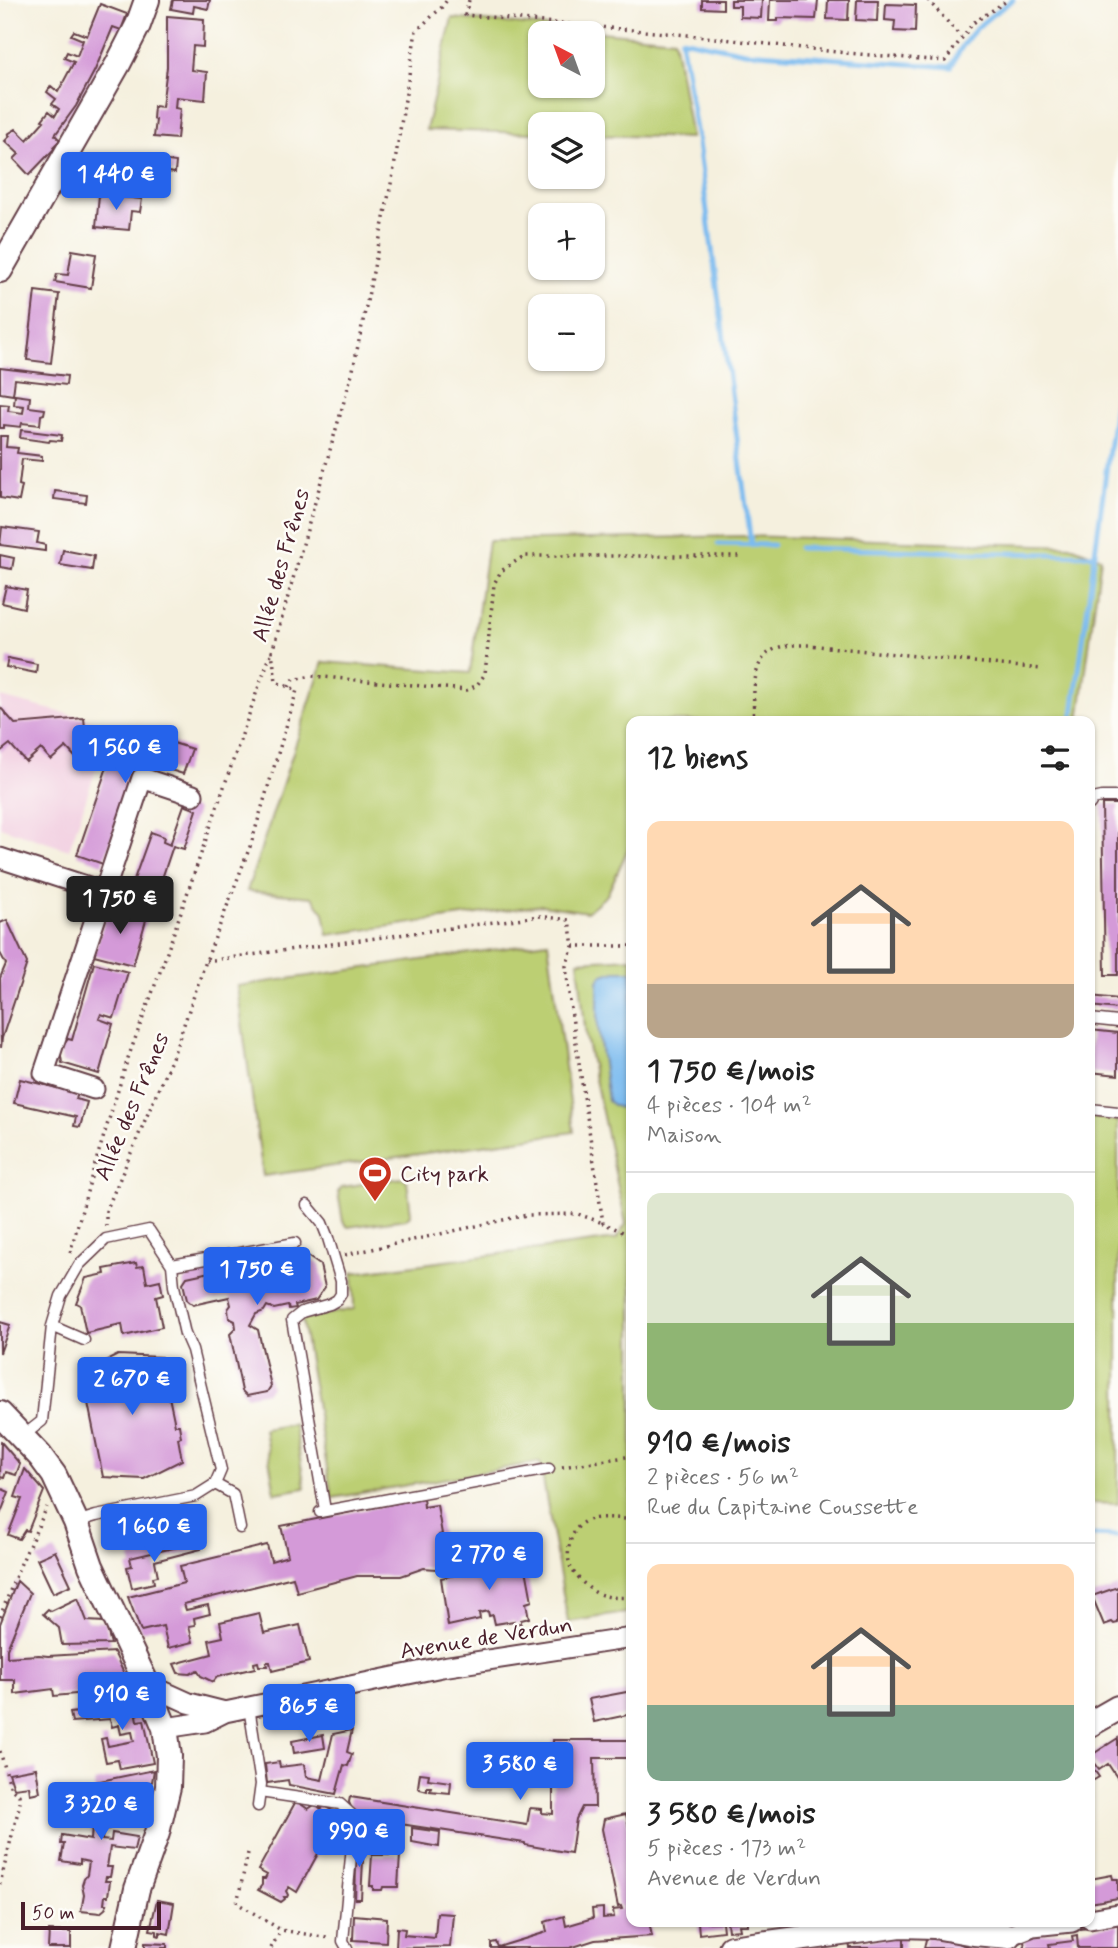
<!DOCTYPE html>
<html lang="fr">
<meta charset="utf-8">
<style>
:root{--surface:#fff;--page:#f2f2f2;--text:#222;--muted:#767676;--line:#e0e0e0;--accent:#2563eb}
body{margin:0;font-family:Mynerve,sans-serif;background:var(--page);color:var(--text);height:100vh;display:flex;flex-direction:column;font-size:26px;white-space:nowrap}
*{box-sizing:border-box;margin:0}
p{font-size:23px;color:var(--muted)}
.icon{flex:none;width:38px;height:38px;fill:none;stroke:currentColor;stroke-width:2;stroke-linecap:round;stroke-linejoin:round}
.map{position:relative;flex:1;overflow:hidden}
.sheet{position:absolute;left:626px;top:716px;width:469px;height:1211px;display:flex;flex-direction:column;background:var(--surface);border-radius:14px;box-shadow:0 2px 5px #0004}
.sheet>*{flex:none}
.needle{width:46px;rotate:319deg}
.controls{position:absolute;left:528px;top:21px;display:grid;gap:14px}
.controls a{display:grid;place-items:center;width:77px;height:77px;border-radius:14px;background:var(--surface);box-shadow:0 2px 5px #0004;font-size:35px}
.scale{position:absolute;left:21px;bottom:18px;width:140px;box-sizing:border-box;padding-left:7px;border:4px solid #4a1f2b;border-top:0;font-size:19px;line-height:24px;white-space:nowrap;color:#4a1f2b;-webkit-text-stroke:5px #fdfcf7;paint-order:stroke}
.price{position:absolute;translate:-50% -60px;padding:0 16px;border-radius:7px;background:var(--accent);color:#fff;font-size:23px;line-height:46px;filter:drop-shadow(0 2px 4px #0008)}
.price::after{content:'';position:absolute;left:50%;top:42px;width:21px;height:16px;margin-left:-10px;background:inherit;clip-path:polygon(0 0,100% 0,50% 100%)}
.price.selected{background:#222;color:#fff}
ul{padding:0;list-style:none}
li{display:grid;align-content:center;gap:14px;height:371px;padding:0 21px}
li+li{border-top:2px solid var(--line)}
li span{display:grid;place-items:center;height:217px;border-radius:14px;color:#555}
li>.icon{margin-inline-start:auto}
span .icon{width:126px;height:126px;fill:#fffc;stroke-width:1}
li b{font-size:30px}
h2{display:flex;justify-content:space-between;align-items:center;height:84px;padding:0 21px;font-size:30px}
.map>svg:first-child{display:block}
.built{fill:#f2cfe1}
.green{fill:#bccf73;stroke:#83774f;stroke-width:2;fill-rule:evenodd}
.water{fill:#7bbbef;stroke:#626d8d;stroke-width:2}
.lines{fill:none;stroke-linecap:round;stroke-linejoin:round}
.stream{stroke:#7bbbef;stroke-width:5}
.building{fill:#d49ad8}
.service-casing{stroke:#643e46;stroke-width:13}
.minor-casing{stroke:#643e46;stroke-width:23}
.tertiary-casing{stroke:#643e46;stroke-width:28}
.path{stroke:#643e46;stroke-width:3.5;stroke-dasharray:2 5;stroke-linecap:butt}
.service{stroke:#fff;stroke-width:10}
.minor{stroke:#fff;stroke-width:19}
.tertiary{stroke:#fff;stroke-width:24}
.labels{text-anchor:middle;stroke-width:5;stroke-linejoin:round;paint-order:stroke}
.street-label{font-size:23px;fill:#4a1f2b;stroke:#fdfcf7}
.poi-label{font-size:23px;fill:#4a1f2b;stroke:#fdfcf7;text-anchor:start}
</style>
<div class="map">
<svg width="1118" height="1948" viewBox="0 0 1118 1948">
<rect width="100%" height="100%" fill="#fdfcf7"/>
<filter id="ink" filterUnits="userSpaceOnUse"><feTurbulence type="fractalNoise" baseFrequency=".0143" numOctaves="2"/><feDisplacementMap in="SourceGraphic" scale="14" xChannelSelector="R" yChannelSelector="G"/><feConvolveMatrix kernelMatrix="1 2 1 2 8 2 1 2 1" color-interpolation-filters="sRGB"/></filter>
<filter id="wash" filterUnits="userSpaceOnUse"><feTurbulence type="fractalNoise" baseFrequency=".00686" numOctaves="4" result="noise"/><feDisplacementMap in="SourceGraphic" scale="28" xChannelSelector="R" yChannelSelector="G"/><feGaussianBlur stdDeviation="1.57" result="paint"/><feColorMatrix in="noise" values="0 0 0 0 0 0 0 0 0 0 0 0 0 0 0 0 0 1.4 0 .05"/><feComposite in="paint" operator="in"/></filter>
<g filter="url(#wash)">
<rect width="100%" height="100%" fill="#f5f0de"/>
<path class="built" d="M 0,697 L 84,718 L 110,727 L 69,850 L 0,827 Z"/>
<path class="green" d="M 452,18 L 674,39 L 691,138 L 593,135 L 593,124 L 541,124 L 541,133 L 426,130 ZM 593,33 L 593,86 L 541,86 L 541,33 Z
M 745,536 L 1071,546 L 1101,558 L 1079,721 L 632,721 L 632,840 L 607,895 L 587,912 L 542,905 L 328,935 L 324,913 L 312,897 L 247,891 L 323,662 L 470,673 L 488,541 Z
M 548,942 L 574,1132 L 263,1176 L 237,986 Z
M 632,958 L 632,1612 L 568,1622 L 540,1462 L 332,1498 L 302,1319 L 354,1309 L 353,1273 L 616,1239 L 626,1224 L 586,1037 L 578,961 Z
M 1090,1117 L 1118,1121 L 1118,1504 L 1090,1503 Z
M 402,1178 L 407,1181 L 411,1214 L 406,1219 L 348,1227 L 343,1222 L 338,1192 L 342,1187 Z
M 294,1424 L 305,1488 L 275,1493 L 264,1429 Z"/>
<path class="water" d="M 616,971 L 630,971 L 632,974 L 632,1108 C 621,1109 616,1108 608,1101 L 598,1027 L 598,981 L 602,975 Z"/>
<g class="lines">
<path class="stream" d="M 718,544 L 773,545
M 751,544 L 698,143 L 681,39 L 745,52 L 951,67 C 966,34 983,20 1013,0
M 799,548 L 1094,555
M 1072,721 L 1118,384
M 1090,1535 L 1118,1536"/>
</g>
<g id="blocks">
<path class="building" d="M 173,0 L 210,0 L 208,9 L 194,6 L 193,13 L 171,9 Z
M 702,0 L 723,0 L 723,9 L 702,8 Z
M 731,0 L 762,0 L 761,18 L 740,17 L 740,6 L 731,6 Z
M 770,0 L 818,0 L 816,19 L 778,18 L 778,21 L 769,21 Z
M 828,0 L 849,0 L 848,20 L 827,19 Z
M 857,0 L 878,0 L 877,21 L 856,20 Z
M 100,4 L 127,14 L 121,30 L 113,27 L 95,70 L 76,106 L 55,135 L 60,140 L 53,147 L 54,149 L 29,175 L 14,159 L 19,154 L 5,141 L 10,136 L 8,134 L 16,129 L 27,140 L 44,121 L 42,120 L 49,111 L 55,116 L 59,109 L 52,104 L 56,99 L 47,92 L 51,86 L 58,92 L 74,62 L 64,58 L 67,52 L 77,56 L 83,40 L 71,35 L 74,31 L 87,36 Z
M 886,4 L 916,5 L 915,32 L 894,31 L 895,21 L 885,20 Z
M 167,16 L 204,19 L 203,47 L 193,46 L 191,70 L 207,72 L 205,100 L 176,97 L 175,108 L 180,109 L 177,139 L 154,137 L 156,120 L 153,119 L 154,106 L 162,107 L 167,67 Z
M 138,157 L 176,162 L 175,173 L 168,172 L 167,188 L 141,185 L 142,174 L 136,173 Z
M 99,195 L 142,199 L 140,212 L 131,211 L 129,230 L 96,227 Z
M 72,250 L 96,254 L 91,288 L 55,282 L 57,274 L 68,275 Z
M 35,291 L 59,294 L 51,363 L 27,360 Z
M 0,368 L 67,376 L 66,385 L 15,379 L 13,395 L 0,393 Z
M 15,395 L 30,397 L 29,407 L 45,409 L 44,414 L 41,415 L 40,425 L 22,423 L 21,427 L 4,425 L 4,428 L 0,428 L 0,404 L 9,405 L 8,411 L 23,413 L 24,406 L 14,405 Z
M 21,430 L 62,435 L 61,441 L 50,440 L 49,442 L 20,438 Z
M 0,436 L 7,436 L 6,447 L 18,448 L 17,453 L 42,456 L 42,461 L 22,459 L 19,485 L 22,486 L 19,501 L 0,498 Z
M 55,491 L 87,495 L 86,503 L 54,499 Z
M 2,527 L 39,532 L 37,543 L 45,545 L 45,551 L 0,545 Z
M 63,550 L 94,556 L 92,570 L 60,565 Z
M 0,555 L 14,558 L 12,569 L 0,567 Z
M 6,586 L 27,590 L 24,608 L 2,603 Z
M 8,658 L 37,664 L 36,673 L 6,667 Z
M 0,707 L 15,724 L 84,718 L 86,737 L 92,744 L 76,758 L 66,747 L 51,760 L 41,749 L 26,762 L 10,744 L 0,752 Z
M 121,726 L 192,749 L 183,774 L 139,760 L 103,864 L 77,855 Z
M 1102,804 L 1118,804 L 1118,975 L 1105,975 Z
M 184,805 L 197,810 L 184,849 L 173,846 L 152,908 L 127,899 L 151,832 L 164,837 L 163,842 L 170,845 Z
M 109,904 L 134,912 L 133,916 L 146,920 L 133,965 L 94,955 Z
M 7,920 L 27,963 L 2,1038 L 1,1048 L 0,978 L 6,964 L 0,953 L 0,923 Z
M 94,963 L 128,972 L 114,1018 L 101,1014 L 99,1019 L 113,1024 L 99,1074 L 62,1063 L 60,1050 L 68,1039 L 72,1040 Z
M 1090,996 L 1118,999 L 1118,1009 L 1090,1006 Z
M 1090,1030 L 1118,1033 L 1118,1075 L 1090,1072 Z
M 20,1079 L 78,1093 L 76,1099 L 87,1102 L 80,1127 L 74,1126 L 76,1117 L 14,1103 Z
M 307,1256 L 320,1265 L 325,1287 L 316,1300 L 295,1305 L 296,1308 L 289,1309 L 288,1306 L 274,1309 L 267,1306 L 264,1311 L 256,1314 L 250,1325 L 258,1330 L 271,1386 L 267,1392 L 247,1396 L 242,1391 L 230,1334 L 236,1328 L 235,1321 L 229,1318 L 228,1309 L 231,1305 L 229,1297 L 193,1305 L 187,1300 L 183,1283 L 187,1277 L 219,1270 L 224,1274 L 240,1269 L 241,1271 L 254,1268 L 260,1272 L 263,1266 L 279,1262 L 278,1259 L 285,1258 L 286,1261 Z
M 136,1263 L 137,1267 L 144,1266 L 147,1283 L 160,1280 L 163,1295 L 156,1297 L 162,1327 L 124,1336 L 122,1324 L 112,1326 L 112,1327 L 86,1333 L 80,1305 L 76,1303 L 86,1278 L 105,1274 L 104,1269 Z
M 0,1322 L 10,1325 L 0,1353 Z
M 118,1355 L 161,1357 L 166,1379 L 170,1379 L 172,1391 L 168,1392 L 175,1425 L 179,1425 L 181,1437 L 178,1438 L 182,1460 L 144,1479 L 103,1477 L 82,1373 Z
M 1,1442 L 20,1464 L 16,1475 L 6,1472 L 4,1478 L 0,1477 Z
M 25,1469 L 44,1491 L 28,1531 L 25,1530 L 19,1539 L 8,1535 L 22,1499 L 15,1497 Z
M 0,1488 L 9,1492 L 0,1515 Z
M 423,1498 L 424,1507 L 437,1505 L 442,1534 L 439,1535 L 445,1567 L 436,1569 L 424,1568 L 401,1576 L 357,1576 L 297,1592 L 293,1577 L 184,1604 L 186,1610 L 208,1605 L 210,1614 L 194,1618 L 195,1625 L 189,1626 L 193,1642 L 168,1648 L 163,1626 L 141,1631 L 128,1597 L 184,1583 L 180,1566 L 267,1545 L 271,1561 L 288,1556 L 281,1526 Z
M 199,1542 L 201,1549 L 155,1561 L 158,1576 L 153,1577 L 154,1583 L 132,1588 L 127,1567 L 132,1566 L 130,1558 Z
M 55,1551 L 71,1585 L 53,1593 L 37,1559 Z
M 523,1553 L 532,1601 L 526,1603 L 529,1618 L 521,1620 L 521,1623 L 514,1624 L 514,1621 L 495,1624 L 493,1615 L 489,1616 L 488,1611 L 479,1613 L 480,1619 L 448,1626 L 441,1578 L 486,1568 L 485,1560 Z
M 17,1581 L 30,1593 L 7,1649 L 7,1657 L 39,1655 L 48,1656 L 114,1652 L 126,1678 L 119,1679 L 121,1690 L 54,1696 L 53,1689 L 15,1694 L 15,1680 L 0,1680 L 0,1624 Z
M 1118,1587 L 1118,1623 L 1114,1624 L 1112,1622 L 1104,1625 L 1092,1596 Z
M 78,1598 L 87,1621 L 105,1622 L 111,1644 L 62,1645 L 59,1628 L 43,1614 L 48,1609 L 51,1611 Z
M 259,1613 L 264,1633 L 300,1625 L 309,1662 L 272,1671 L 270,1662 L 266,1662 L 267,1666 L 259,1666 L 258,1662 L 254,1663 L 255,1668 L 217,1677 L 213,1682 L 201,1676 L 197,1670 L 190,1674 L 178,1673 L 174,1664 L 212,1654 L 209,1640 L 223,1637 L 220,1622 Z
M 632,1691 L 632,1714 L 594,1722 L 589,1699 Z
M 134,1696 L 138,1714 L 136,1715 L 137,1721 L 144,1720 L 153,1763 L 120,1769 L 118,1760 L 106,1762 L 101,1739 L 106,1738 L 108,1746 L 134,1741 L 132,1732 L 121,1734 L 119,1725 L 112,1727 L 110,1719 L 72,1722 L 70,1713 L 99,1710 L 98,1703 L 110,1703 L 110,1701 Z
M 352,1730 L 347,1752 L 352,1754 L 348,1766 L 344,1765 L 336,1794 L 289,1785 L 288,1780 L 267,1783 L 265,1764 L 279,1762 L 280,1767 L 304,1764 L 306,1777 L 322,1780 L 333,1734 Z
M 323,1735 L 325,1748 L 294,1753 L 292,1741 Z
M 1118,1738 L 1118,1779 L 1108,1764 L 1099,1770 L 1090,1758 L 1090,1756 Z
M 553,1740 L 629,1740 L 630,1758 L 594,1758 L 595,1807 L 582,1807 L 576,1819 L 571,1853 L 525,1845 L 525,1843 L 355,1817 L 349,1802 L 350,1797 L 527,1825 L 530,1808 L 542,1809 L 542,1813 L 553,1814 Z
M 1090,1764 L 1099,1777 L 1094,1780 L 1090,1779 Z
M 36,1768 L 40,1792 L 30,1794 L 29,1786 L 14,1788 L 9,1773 Z
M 154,1770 L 152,1782 L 113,1790 L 109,1829 L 103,1829 L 102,1840 L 111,1841 L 112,1833 L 137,1837 L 134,1850 L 110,1847 L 107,1867 L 112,1867 L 110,1877 L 106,1877 L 105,1881 L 110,1881 L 108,1896 L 105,1896 L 104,1904 L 107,1904 L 105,1909 L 100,1913 L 81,1911 L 84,1895 L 82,1885 L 84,1879 L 87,1875 L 89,1862 L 80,1860 L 80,1864 L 61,1861 L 64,1844 L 61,1844 L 62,1835 L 91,1840 L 95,1782 Z
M 420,1773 L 429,1774 L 428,1779 L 451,1782 L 450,1793 L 430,1791 L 431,1787 L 427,1787 L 427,1791 L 420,1789 L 418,1787 Z
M 296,1801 L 308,1809 L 316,1804 L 321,1809 L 324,1806 L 334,1812 L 338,1817 L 297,1892 L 289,1887 L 286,1891 L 288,1895 L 287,1897 L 284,1897 L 285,1899 L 281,1902 L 258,1890 L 262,1885 L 262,1879 L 265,1879 L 267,1875 L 258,1870 Z
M 626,1814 L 632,1840 L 632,1922 L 649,1922 L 652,1936 L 595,1940 L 570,1948 L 491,1948 L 491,1943 L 496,1942 L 498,1947 L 547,1932 L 545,1922 L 564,1916 L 566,1926 L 593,1918 L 592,1909 L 603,1908 L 603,1918 L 614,1917 L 613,1910 L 622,1909 L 621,1906 L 618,1907 L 602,1829 L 604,1819 Z
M 412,1828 L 440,1832 L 439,1847 L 412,1842 Z
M 357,1840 L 364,1841 L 361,1899 L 355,1899 Z
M 372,1855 L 400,1855 L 398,1887 L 383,1887 L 382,1890 L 373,1890 L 373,1886 L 370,1886 Z
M 1112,1875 L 1113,1879 L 1118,1879 L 1118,1898 L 1090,1903 L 1090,1879 Z
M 157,1900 L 174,1903 L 169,1934 L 160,1932 L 160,1936 L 157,1935 L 157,1931 L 150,1930 Z
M 437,1913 L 453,1914 L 450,1947 L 396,1948 L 397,1928 L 405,1929 L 404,1935 L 435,1938 Z
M 354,1915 L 387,1918 L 386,1942 L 353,1940 Z
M 698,1922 L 722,1922 L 723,1931 L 699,1934 Z
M 727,1922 L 748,1922 L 748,1925 L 739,1925 L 740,1930 L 728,1931 Z
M 1118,1924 L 1118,1948 L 1078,1948 L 1077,1935 L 1072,1936 L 1073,1941 L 1049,1944 L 1050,1948 L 1025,1948 L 1024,1941 L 1028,1936 Z
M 49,1931 L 71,1932 L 71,1948 L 48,1948 Z
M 927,1935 L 959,1943 L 969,1948 L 924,1948 Z
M 904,1936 L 904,1948 L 850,1948 L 849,1943 Z
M 145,1943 L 167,1944 L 167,1948 L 145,1948 Z"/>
</g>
</g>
<g filter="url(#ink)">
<use href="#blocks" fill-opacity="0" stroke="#643e46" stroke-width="2"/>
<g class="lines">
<g class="service-casing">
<path id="service" d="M 1090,804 L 1093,799 L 1102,797 L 1118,797
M 1090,1019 L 1118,1022
M 1090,1109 L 1118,1112
M 307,1205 L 322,1223 L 328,1238 L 341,1281 L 341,1294 L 337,1300 L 330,1304 L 302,1312 L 292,1320 L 325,1510
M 172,1265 L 295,1243
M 52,1326 L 84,1340
M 23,1436 L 42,1421 L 52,1326 L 61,1296 L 79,1265 L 106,1239 L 149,1230 L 172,1265 L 174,1286 L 185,1334 L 192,1350 L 221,1470 L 215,1484 L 196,1496 L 96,1516 L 76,1522
M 215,1484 L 233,1494 L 240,1528
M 320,1512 L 549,1469
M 249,1707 L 261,1784 L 258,1806
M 260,1792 L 340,1804 L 351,1814 L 353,1835 L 343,1941 L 347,1948"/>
</g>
<g class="minor-casing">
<path id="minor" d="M 0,858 L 104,892
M 94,1089 L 44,1073 L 142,778 L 193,795
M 149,1689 L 158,1689 L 189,1703 L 225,1712
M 165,1728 L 205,1722 L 225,1712 L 442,1667 L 632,1638
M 1090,1919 L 1118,1914
M 1008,1936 L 1033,1926 L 1072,1922"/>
</g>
<g class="tertiary-casing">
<path id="tertiary" d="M 0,270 L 118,64 L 138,25 L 147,0
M 0,1414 L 40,1456 L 54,1475 L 76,1522 L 91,1566 L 149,1689 L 165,1728 L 169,1756 L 168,1787 L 157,1833 L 137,1889 L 124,1948
M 1090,1724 L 1118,1708
M 731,1948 L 901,1925 L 934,1926 L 974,1933 L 1008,1936"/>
</g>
<path class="path" d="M 469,0 L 465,15 L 688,35 L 846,53 L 945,61 L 973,23 L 1008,0
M 928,0 L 961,37
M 289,687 L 293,680 L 312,676 L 467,690 L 477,685 L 485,674 L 494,584 L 501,571 L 524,556 L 741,556
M 753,721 C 755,698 749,660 775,649 C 785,644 798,645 809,645 L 1041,669
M 573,946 L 632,946
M 206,961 L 539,916 L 569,920 L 573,946 L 566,966 L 570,1003 L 603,1223 L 632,1236
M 106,1226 L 106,1211 L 174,1053 L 206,961 L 251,844 L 297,690 L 276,682 L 272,652 L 353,370 L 393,174 L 416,31 L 442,7 L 447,0
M 70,1253 L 92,1174 L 128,1058 L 164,961 L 256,694 L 271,654
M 345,1255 L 526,1215 L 578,1214 L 603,1223
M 562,1467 L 632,1456
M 632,1520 C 619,1518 600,1516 588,1520 C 571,1526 564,1553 571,1568 C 576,1577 589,1590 599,1594 C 609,1598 621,1598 632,1597
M 0,1617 L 18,1570 L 47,1507
M 0,1751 L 11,1789 L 19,1795 L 20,1803 L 0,1884
M 248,1853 L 237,1903 L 281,1930 L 329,1938
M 271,1948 L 281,1930"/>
<use href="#service" class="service"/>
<use href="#minor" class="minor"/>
<use href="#tertiary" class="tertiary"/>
</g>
</g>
<defs>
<g id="stadium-pin" transform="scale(1.75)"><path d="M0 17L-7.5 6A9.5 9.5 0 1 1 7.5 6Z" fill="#c8321e" stroke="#fdfcf7"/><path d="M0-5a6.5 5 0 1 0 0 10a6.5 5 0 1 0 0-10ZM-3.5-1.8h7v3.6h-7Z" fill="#fff"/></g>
</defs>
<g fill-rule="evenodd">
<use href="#stadium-pin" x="375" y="1173"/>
</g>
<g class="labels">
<g class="street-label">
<text transform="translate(280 565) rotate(-74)" y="8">Allée des Frênes</text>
<text transform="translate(131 1106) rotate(-67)" y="8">Allée des Frênes</text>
<text transform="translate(486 1637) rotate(-9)" y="8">Avenue de Verdun</text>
</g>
<g class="poi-label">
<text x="400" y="1181">City park</text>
</g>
</g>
</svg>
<div class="controls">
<a><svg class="needle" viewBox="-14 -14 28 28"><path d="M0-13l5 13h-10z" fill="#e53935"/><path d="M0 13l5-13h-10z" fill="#767676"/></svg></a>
<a><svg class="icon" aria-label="layers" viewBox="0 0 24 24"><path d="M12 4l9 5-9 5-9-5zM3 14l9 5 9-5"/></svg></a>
<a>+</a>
<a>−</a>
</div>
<div class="scale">50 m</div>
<b class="price" style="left:116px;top:212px">1 440 €</b>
<b class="price" style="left:125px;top:785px">1 560 €</b>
<b class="price selected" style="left:120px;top:936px">1 750 €</b>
<b class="price" style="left:257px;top:1307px">1 750 €</b>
<b class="price" style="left:132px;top:1417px">2 670 €</b>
<b class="price" style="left:154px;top:1564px">1 660 €</b>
<b class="price" style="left:489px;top:1592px">2 770 €</b>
<b class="price" style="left:122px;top:1732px">910 €</b>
<b class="price" style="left:309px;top:1744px">865 €</b>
<b class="price" style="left:520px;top:1802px">3 580 €</b>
<b class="price" style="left:101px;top:1842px">3 320 €</b>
<b class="price" style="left:359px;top:1869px">990 €</b>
<section class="sheet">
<h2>12 biens<svg class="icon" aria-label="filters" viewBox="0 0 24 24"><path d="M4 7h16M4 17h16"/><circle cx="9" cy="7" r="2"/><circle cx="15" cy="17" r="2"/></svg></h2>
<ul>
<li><span style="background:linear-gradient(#ffd9b3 75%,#b9a48a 0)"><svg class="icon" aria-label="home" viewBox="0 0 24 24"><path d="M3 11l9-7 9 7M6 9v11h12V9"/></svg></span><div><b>1 750 €/mois</b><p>4 pièces · 104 m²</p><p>Maison</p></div></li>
<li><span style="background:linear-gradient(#dfe7d0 60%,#8fb573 0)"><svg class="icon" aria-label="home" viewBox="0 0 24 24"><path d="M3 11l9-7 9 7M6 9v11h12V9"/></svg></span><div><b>910 €/mois</b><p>2 pièces · 56 m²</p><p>Rue du Capitaine Coussette</p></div></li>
<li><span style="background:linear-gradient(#ffd9b3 65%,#7fa58c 0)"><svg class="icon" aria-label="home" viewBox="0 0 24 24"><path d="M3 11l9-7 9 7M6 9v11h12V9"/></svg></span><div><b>3 580 €/mois</b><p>5 pièces · 173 m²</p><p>Avenue de Verdun</p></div></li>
</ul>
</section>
</div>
